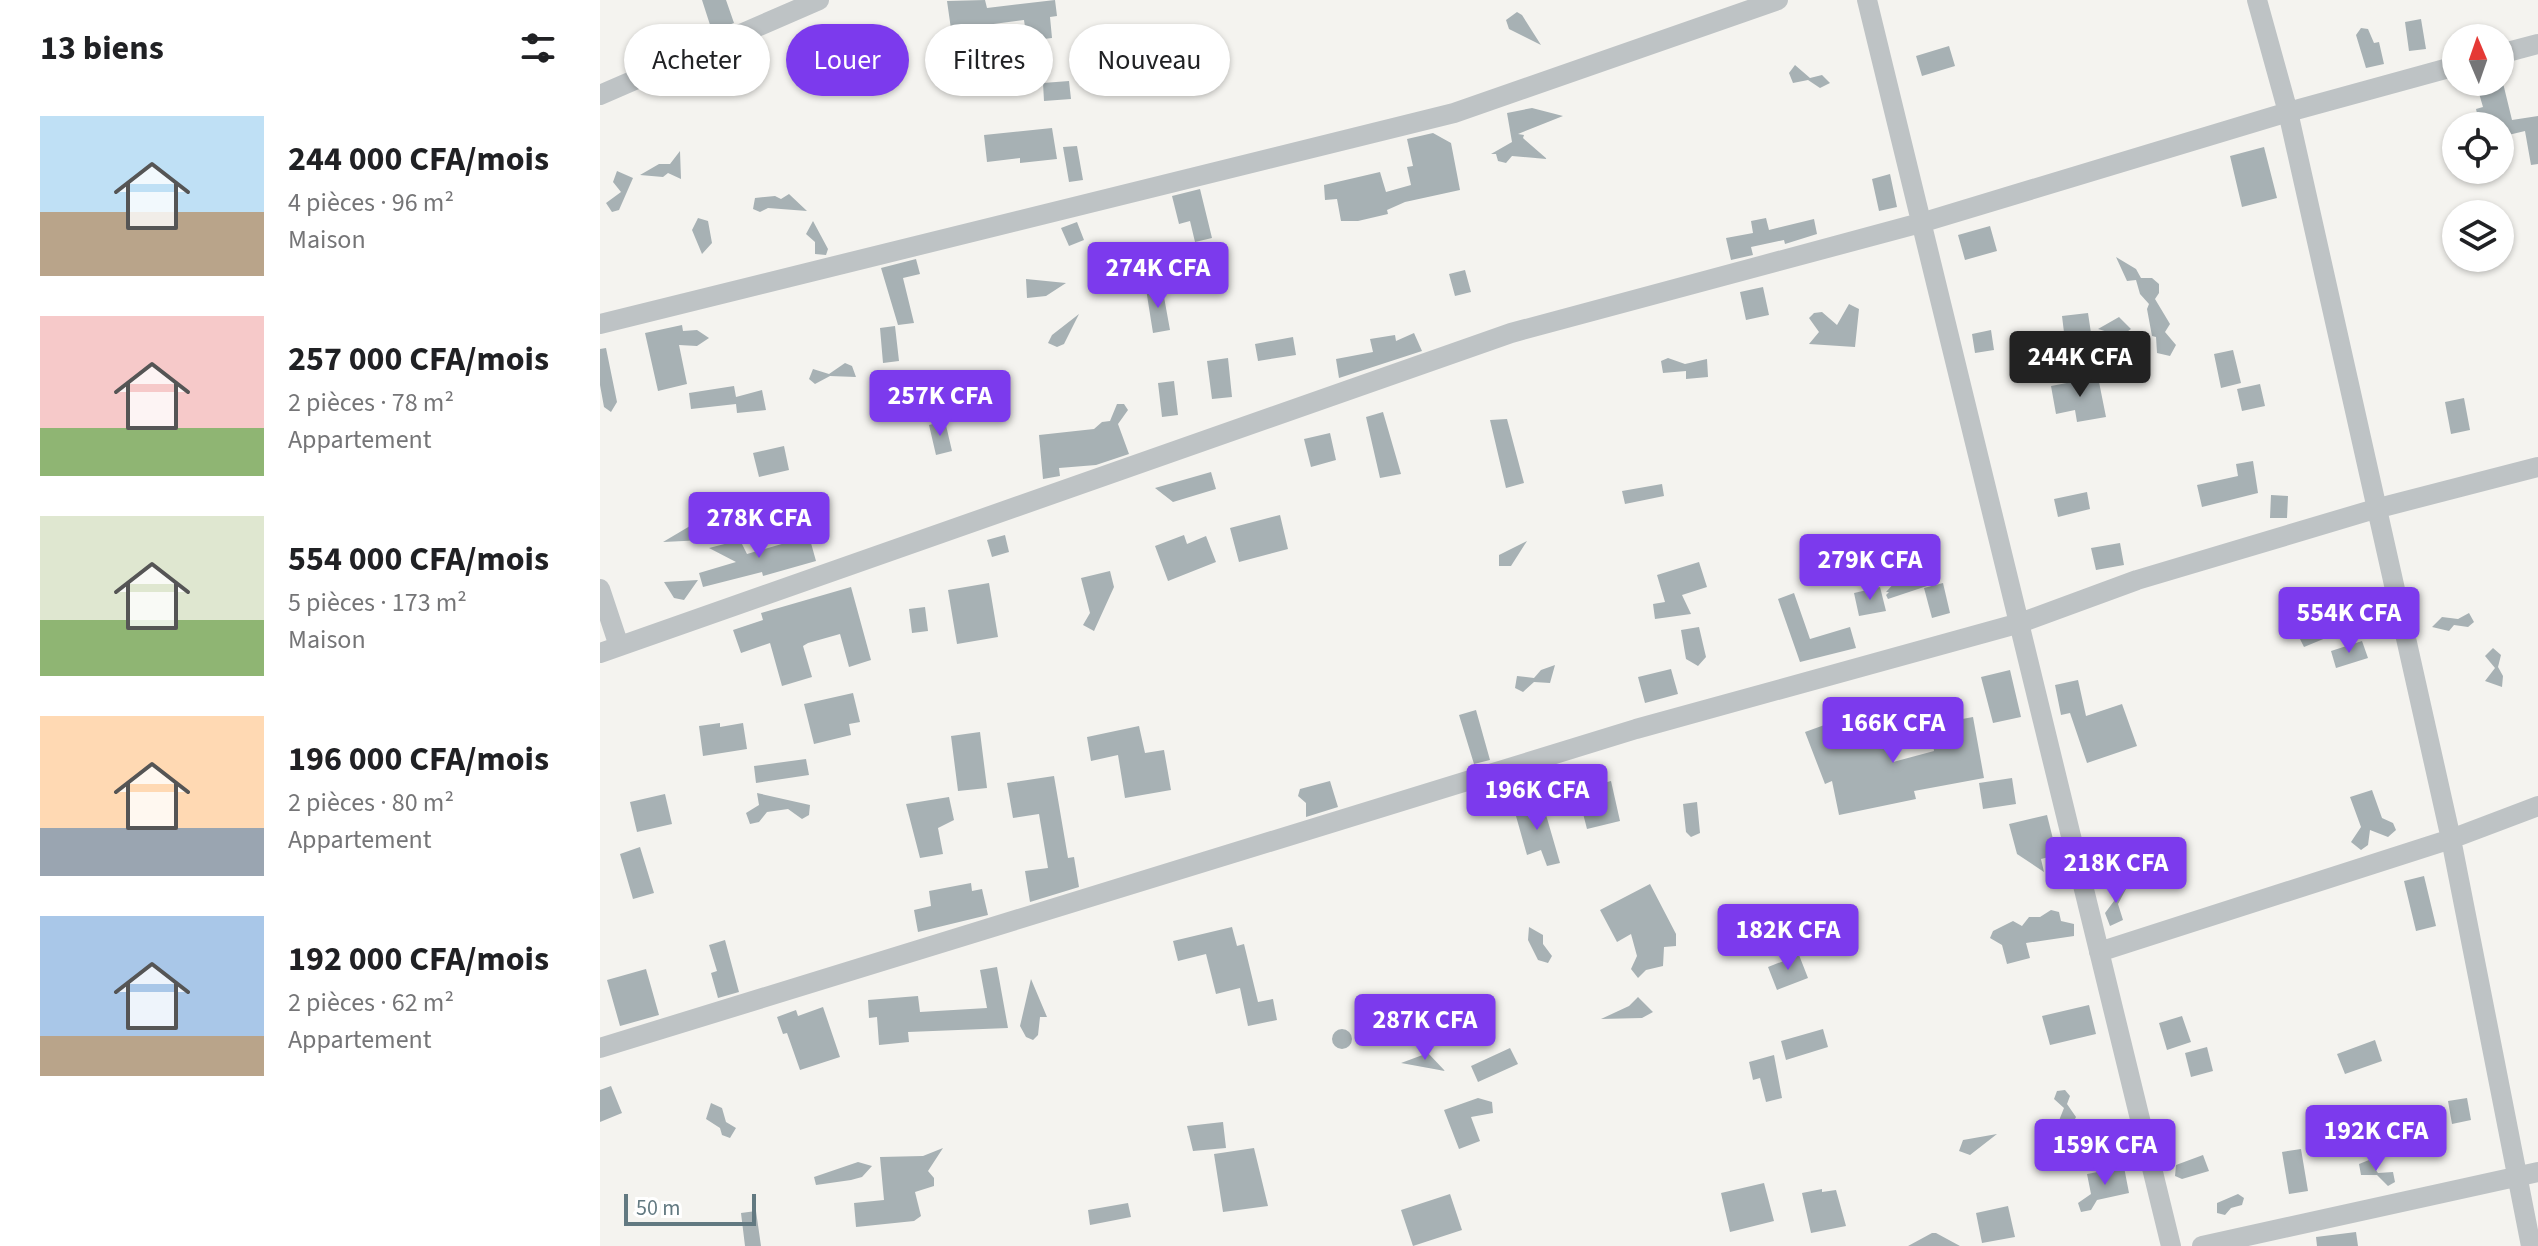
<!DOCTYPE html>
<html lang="fr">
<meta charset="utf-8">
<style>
:root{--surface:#fff;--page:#f2f2f2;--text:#202124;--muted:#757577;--accent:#7c3aed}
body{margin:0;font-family:"Source Sans 3",sans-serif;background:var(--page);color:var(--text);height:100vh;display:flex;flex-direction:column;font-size:30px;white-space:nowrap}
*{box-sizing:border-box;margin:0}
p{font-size:26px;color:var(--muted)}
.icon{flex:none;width:44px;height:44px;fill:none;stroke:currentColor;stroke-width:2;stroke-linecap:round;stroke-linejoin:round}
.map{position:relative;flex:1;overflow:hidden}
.details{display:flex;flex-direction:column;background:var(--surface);width:600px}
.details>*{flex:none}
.guide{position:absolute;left:24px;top:24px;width:760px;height:72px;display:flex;gap:16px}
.needle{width:52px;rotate:358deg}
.controls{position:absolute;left:1842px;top:24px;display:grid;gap:16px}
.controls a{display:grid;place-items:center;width:72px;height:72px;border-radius:50%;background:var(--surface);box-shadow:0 2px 6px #0004;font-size:40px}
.scale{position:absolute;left:24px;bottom:20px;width:132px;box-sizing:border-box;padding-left:8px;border:4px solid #627981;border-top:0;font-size:22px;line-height:28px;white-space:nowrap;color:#627981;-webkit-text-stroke:6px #fff;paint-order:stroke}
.price{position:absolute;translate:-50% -68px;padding:0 18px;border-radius:8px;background:var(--accent);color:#fff;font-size:26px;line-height:52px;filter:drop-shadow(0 2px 4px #0008)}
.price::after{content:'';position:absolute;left:50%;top:48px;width:24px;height:18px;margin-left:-12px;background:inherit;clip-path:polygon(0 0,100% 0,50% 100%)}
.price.current{background:#222;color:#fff}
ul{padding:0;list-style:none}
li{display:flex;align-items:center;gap:24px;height:200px;padding:0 40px}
li span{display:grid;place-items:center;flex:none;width:224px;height:160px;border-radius:0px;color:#555}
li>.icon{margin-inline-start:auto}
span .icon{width:96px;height:96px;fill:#fffc;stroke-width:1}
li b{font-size:34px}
h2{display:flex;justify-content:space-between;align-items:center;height:96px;padding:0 40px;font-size:34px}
.pill{padding:0 28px;border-radius:36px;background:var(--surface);box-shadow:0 2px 6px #0004;font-size:28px;line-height:72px}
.pill.current{background:var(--accent);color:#fff}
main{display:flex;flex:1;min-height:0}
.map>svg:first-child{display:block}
.building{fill:#a7b1b4}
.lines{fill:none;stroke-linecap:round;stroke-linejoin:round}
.street{stroke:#bec3c5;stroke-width:20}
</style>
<main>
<section class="details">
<h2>13 biens<svg class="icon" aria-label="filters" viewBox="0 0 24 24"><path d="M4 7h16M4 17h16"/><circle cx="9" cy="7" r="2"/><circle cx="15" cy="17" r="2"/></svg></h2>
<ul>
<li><span style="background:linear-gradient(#bfe0f5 60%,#b9a48a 0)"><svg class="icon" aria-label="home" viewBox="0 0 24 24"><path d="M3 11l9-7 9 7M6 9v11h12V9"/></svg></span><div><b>244 000 CFA/mois</b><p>4 pièces · 96 m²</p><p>Maison</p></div></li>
<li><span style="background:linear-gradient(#f6c9c9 70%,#8fb573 0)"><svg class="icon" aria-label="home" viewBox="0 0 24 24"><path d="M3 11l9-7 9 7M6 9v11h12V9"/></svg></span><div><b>257 000 CFA/mois</b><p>2 pièces · 78 m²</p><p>Appartement</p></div></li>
<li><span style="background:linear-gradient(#dfe7d0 65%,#8fb573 0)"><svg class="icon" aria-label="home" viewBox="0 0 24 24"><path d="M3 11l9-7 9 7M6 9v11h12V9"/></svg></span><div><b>554 000 CFA/mois</b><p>5 pièces · 173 m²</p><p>Maison</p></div></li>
<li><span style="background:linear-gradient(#ffd9b3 70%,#9aa5b1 0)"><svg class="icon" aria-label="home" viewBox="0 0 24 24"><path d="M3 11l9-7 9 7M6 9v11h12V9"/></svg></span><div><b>196 000 CFA/mois</b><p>2 pièces · 80 m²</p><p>Appartement</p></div></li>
<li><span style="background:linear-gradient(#a9c7e8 75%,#b9a48a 0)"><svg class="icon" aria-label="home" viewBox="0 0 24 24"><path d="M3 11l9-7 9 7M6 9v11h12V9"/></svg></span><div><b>192 000 CFA/mois</b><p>2 pièces · 62 m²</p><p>Appartement</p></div></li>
</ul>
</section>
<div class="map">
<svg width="1938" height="1246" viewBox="0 0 1938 1246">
<rect width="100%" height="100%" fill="#f4f3ef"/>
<path class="building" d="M 102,0 L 126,0 L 134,23 L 112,31 Z
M 385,0 L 387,8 L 455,0 L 457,16 L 450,17 L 452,38 L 427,41 L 424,20 L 386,25 L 386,30 L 352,36 L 347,1 Z
M 917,12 L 922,15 L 941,45 L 909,29 L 906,20 Z
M 1821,19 L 1826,49 L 1809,51 L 1805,22 Z
M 1761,28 L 1768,29 L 1774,43 L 1779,42 L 1784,64 L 1766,68 L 1756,35 Z
M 1349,46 L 1355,66 L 1322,76 L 1316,56 Z
M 1195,65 L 1210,78 L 1222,75 L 1230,83 L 1220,88 L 1208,80 L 1193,83 L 1189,73 Z
M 469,81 L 471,99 L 444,101 L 443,83 Z
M 1903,83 L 1912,120 L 1938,116 L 1938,164 L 1931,165 L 1925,131 L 1900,137 L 1900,126 L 1880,126 L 1876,109 L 1883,107 L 1878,90 Z
M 932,108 L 963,116 L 918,134 L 924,135 L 923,138 L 947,159 L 912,156 L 906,163 L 898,161 L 896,154 L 891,154 L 912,142 L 907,113 Z
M 452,128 L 457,159 L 420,163 L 420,158 L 387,162 L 384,135 Z
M 833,133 L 851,143 L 860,190 L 805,202 L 787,210 L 788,214 L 758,221 L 741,221 L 737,199 L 725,200 L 724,185 L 780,172 L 786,192 L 811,185 L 807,167 L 813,166 L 807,139 Z
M 477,146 L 483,180 L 469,182 L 463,147 Z
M 1664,147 L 1677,198 L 1642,207 L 1630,156 Z
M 80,151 L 81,179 L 68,173 L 63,177 L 40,175 L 59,164 L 70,164 Z
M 17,171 L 33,178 L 19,210 L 12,212 L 6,203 L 21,192 L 13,182 Z
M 1290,174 L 1297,207 L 1279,211 L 1272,179 Z
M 600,189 L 612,238 L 595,242 L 590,221 L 579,224 L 572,196 Z
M 189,194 L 207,211 L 168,208 L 160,212 L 153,209 L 155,198 L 175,196 L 181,199 Z
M 98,218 L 108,221 L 112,243 L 102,254 L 92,230 Z
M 1166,218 L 1169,230 L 1214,219 L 1217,234 L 1185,244 L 1184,240 L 1151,247 L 1153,255 L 1131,260 L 1126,238 L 1153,233 L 1151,221 Z
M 213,221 L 228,249 L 226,255 L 215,254 L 215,242 L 206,234 Z
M 477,222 L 484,240 L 469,246 L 461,228 Z
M 1390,226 L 1397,251 L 1365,260 L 1358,235 Z
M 1516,257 L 1536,269 L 1541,278 L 1552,278 L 1559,284 L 1559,293 L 1555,299 L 1570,324 L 1565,332 L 1576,345 L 1570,356 L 1557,353 L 1556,337 L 1552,336 L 1547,309 L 1549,304 L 1540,294 L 1536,280 L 1527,281 Z
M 316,259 L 320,274 L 303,278 L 314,323 L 298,325 L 281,268 Z
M 865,270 L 871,292 L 855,296 L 849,274 Z
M 426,279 L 466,283 L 446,296 L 427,298 Z
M 562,286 L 570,330 L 553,333 L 546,289 Z
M 1163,287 L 1169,315 L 1146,320 L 1140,292 Z
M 1249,304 L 1259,309 L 1255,347 L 1209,344 L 1219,332 L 1209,318 L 1214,313 L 1222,312 L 1237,325 Z
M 1488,313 L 1494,353 L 1467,357 L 1462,316 Z
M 479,314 L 464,344 L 457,347 L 448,343 L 452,335 Z
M 1519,317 L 1531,329 L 1521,336 L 1498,329 Z
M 82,325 L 83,331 L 97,330 L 109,338 L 97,346 L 79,345 L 87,384 L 58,391 L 45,333 Z
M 295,326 L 299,361 L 283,363 L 280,328 Z
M 1391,330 L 1394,350 L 1375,353 L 1372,334 Z
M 814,333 L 822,351 L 739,378 L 736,359 L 773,352 L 770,339 L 795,335 L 796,341 Z
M 693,337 L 696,355 L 658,361 L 655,344 Z
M 6,348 L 17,402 L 11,412 L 4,407 L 0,385 L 0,349 Z
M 1633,350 L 1641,383 L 1621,388 L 1614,354 Z
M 628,358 L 632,397 L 612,399 L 607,361 Z
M 1068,358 L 1085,364 L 1107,359 L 1108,377 L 1086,379 L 1086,371 L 1063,373 L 1061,361 Z
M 245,363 L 252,366 L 256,377 L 230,376 L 215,384 L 209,379 L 213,369 L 229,374 Z
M 1498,377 L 1506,417 L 1477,422 L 1475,410 L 1456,414 L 1451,386 Z
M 574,381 L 578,415 L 562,417 L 558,383 Z
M 1660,384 L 1665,406 L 1642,411 L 1637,389 Z
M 134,386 L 136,397 L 162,390 L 166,410 L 137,413 L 136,404 L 91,409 L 89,393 Z
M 1864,398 L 1870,430 L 1851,434 L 1845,402 Z
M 517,404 L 524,404 L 528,410 L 518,424 L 529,454 L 496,465 L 459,468 L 460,476 L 443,479 L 439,435 L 494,429 L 502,422 L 510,421 Z
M 783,412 L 801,474 L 780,478 L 766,417 Z
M 907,419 L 924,483 L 906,488 L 890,420 Z
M 345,421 L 352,451 L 336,455 L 329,425 Z
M 730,433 L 736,460 L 711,467 L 704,439 Z
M 184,446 L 189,470 L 159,477 L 153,453 Z
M 1653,461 L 1658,493 L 1602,507 L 1597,485 L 1638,476 L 1636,464 Z
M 611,472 L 616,489 L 573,502 L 555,488 Z
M 1062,484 L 1064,496 L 1025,504 L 1022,491 Z
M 1487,492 L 1490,509 L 1458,517 L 1454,499 Z
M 1671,495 L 1688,496 L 1687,518 L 1670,518 Z
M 680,515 L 688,549 L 639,562 L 630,528 Z
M 94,525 L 105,540 L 63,542 L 90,526 Z
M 405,535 L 409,552 L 392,557 L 387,540 Z
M 584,535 L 587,544 L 606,536 L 616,562 L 568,581 L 555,546 Z
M 209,536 L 216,561 L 163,576 L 162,572 L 103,587 L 99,573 L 136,562 L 109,548 L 140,540 L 147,554 Z
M 927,541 L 911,566 L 899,566 L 899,555 Z
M 1520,543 L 1524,565 L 1496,570 L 1491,548 Z
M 1099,562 L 1107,587 L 1082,595 L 1091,614 L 1055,619 L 1053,604 L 1065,602 L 1057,575 Z
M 510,571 L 514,587 L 494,631 L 483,625 L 490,613 L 481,578 Z
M 1316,575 L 1324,575 L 1325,583 L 1333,584 L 1288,599 L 1286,595 L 1289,592 L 1286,592 L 1297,580 L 1309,580 Z
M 98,580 L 84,600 L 74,598 L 64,582 Z
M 389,583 L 398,637 L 357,644 L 348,590 Z
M 1343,583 L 1350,613 L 1332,618 L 1324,588 Z
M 251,587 L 271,660 L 249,667 L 240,634 L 208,643 L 203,646 L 212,677 L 182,686 L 170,643 L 141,653 L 133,630 L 163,620 L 161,613 Z
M 1280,587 L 1286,611 L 1259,616 L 1254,593 Z
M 1194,593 L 1210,639 L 1250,627 L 1256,648 L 1200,662 L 1178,599 Z
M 325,607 L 328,631 L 312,633 L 309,609 Z
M 1869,613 L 1874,622 L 1868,627 L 1854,625 L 1849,631 L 1832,627 L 1842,617 L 1858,619 Z
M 1712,617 L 1739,626 L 1733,635 L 1704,647 L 1699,637 L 1712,628 Z
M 1099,627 L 1106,657 L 1098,666 L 1086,659 L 1081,630 Z
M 1762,641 L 1768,658 L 1736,668 L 1731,651 Z
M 1893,648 L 1901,655 L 1898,667 L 1903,676 L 1902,687 L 1885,681 L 1895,668 L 1885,656 Z
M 955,665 L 950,683 L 934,682 L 923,692 L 915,688 L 917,676 L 934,678 L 941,670 Z
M 1071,669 L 1078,694 L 1045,703 L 1038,677 Z
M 1410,670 L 1421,717 L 1393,723 L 1381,677 Z
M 1478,680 L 1486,716 L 1522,704 L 1537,746 L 1487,763 L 1470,713 L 1461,715 L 1455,685 Z
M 253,693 L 260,722 L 249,724 L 251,735 L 214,744 L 204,704 Z
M 876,710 L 890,760 L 874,764 L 859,715 Z
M 1373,717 L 1384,778 L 1314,791 L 1316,799 L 1239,815 L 1232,781 L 1225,784 L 1205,732 L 1241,719 L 1251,747 L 1289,740 L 1293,762 L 1334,751 L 1330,725 Z
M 120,723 L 120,727 L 143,723 L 147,749 L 103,756 L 99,726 Z
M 539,726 L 545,753 L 564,750 L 571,790 L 525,798 L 518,755 L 491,761 L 487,737 Z
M 380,732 L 387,788 L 358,791 L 351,736 Z
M 206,759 L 209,775 L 156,783 L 154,766 Z
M 454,776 L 468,858 L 474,857 L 479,887 L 430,902 L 425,871 L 448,868 L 439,814 L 413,818 L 407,783 Z
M 1412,778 L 1416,804 L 1383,809 L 1379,783 Z
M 730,781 L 738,807 L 706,817 L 706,803 L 698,796 L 700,789 Z
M 1011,781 L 1020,821 L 987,829 L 977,790 Z
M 1772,790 L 1782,818 L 1793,823 L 1796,830 L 1788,837 L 1770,830 L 1768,845 L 1761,850 L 1751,842 L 1761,827 L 1750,797 Z
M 157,793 L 210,805 L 209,815 L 202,819 L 188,809 L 167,812 L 159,822 L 150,824 L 146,813 L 159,805 Z
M 65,794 L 72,824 L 37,832 L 30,802 Z
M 349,797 L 354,820 L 338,828 L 343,854 L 320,858 L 306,804 Z
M 942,801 L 960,863 L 947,866 L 941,850 L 927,855 L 914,809 Z
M 1097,802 L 1100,833 L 1091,837 L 1086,832 L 1083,804 Z
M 1447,815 L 1457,855 L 1441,859 L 1444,872 L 1417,854 L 1409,824 Z
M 40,847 L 54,893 L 33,899 L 20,854 Z
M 1824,876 L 1836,926 L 1816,931 L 1804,881 Z
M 1517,882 L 1526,889 L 1518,904 L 1523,920 L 1510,926 L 1505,913 L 1514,901 L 1511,888 Z
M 371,883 L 372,891 L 382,889 L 388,915 L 318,932 L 314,910 L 331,906 L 329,891 Z
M 1050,884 L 1076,934 L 1076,946 L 1064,947 L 1063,966 L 1046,970 L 1038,978 L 1031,969 L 1037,956 L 1031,934 L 1017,942 L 1000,910 Z
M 1451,910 L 1459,912 L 1461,921 L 1474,924 L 1474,936 L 1426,943 L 1430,958 L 1407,964 L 1402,945 L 1390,938 L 1393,931 L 1413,921 L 1422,926 L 1429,917 L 1440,917 Z
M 632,927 L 637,946 L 644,944 L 658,1002 L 673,999 L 677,1020 L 648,1026 L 640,988 L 616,994 L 606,954 L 578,961 L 573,941 Z
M 929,927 L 943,935 L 943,944 L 952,956 L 948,963 L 938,960 L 928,940 Z
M 125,940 L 139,992 L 118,998 L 111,973 L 117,971 L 109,945 Z
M 1199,955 L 1208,978 L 1177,990 L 1168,967 Z
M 397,967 L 408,1028 L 308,1032 L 309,1042 L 279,1045 L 277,1017 L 269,1018 L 268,1000 L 318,996 L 320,1012 L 387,1008 L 380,970 Z
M 46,969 L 59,1015 L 20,1026 L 7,980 Z
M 431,979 L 447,1017 L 440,1017 L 438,1035 L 433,1040 L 426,1037 L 420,1026 Z
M 1038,997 L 1053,1012 L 1042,1018 L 1001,1019 L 1029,1006 Z
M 1489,1005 L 1496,1034 L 1450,1045 L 1442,1016 Z
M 223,1007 L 240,1057 L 200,1070 L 187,1033 L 183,1034 L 177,1017 L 196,1010 L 198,1016 Z
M 1582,1016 L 1591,1042 L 1567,1050 L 1559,1023 Z
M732 1039a10 10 0 1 1 20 0a10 10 0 1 1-20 0Z
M 1223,1029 L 1228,1047 L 1186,1060 L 1181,1041 Z
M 1775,1040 L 1782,1061 L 1745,1074 L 1737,1054 Z
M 1607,1047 L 1613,1071 L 1591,1077 L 1585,1053 Z
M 910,1048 L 918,1064 L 878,1082 L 871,1066 Z
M 828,1053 L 845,1071 L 801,1063 Z
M 1174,1055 L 1182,1098 L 1166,1102 L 1160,1078 L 1153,1080 L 1149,1062 Z
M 11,1086 L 22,1113 L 0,1122 L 0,1090 Z
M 1465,1090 L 1470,1096 L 1467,1104 L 1476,1117 L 1470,1129 L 1458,1123 L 1464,1108 L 1454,1099 L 1457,1091 Z
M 878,1098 L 892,1102 L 893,1113 L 871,1117 L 880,1141 L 859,1149 L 844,1110 Z
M 1867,1098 L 1871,1120 L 1852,1124 L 1848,1101 Z
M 111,1103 L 122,1108 L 126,1122 L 136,1128 L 130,1138 L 122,1135 L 120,1128 L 106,1119 Z
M 623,1122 L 626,1148 L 593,1151 L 587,1126 Z
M 1397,1134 L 1370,1155 L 1359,1151 L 1363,1140 Z
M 343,1148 L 328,1171 L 334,1178 L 334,1186 L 315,1192 L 321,1216 L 314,1221 L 256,1227 L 254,1203 L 284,1200 L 280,1157 L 323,1156 Z
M 654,1148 L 668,1206 L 623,1212 L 614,1154 Z
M 1701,1149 L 1708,1191 L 1689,1194 L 1682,1152 Z
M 1603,1155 L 1609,1171 L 1582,1179 L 1575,1176 L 1576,1165 Z
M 1769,1160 L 1778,1173 L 1793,1172 L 1795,1182 L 1788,1186 L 1777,1175 L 1761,1175 L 1759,1164 Z
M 258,1162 L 272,1166 L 262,1177 L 251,1180 L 216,1185 L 214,1177 Z
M 1524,1167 L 1529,1193 L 1497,1200 L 1491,1210 L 1481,1212 L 1478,1203 L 1491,1194 L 1487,1174 Z
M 1164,1183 L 1174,1221 L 1130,1232 L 1121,1193 Z
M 1222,1189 L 1222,1192 L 1236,1190 L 1246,1226 L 1211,1233 L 1202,1193 Z
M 850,1194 L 862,1230 L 813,1246 L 801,1210 Z
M 1638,1194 L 1644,1198 L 1642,1205 L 1631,1208 L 1625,1215 L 1617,1213 L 1617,1203 Z
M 528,1203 L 531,1217 L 490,1225 L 488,1210 Z
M 1408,1206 L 1415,1237 L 1382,1243 L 1376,1213 Z
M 156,1211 L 161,1246 L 145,1246 L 141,1213 Z
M 1756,1232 L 1758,1246 L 1717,1246 L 1716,1237 Z
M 1332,1233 L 1336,1233 L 1360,1246 L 1308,1246 Z"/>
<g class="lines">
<path class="street" d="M 1267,0 L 1571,1246
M 1657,0 L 1688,112 L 1851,839 L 1931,1246
M 1900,54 L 1938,44
M 0,95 L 219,0
M 0,324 L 854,113 L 1178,0
M 0,589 L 19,646
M 0,653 L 911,333 L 1324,222 L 1688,112 L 1856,66
M 1499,952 L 1851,839 L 1938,806
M 0,1048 L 1036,729 L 1420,623 L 1537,580 L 1775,509 L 1938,467
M 1602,1246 L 1938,1172"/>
</g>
</svg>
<div class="controls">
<a><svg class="needle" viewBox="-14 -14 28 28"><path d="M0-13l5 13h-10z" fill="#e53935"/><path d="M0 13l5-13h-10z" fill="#757577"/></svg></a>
<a><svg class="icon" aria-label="locate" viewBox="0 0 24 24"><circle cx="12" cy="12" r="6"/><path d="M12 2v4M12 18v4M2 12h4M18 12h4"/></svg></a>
<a><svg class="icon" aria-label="layers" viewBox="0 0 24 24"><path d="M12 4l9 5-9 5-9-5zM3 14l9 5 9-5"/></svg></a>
</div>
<div class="scale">50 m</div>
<b class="price" style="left:558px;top:310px">274K CFA</b>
<b class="price current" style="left:1480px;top:399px">244K CFA</b>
<b class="price" style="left:340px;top:438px">257K CFA</b>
<b class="price" style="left:159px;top:560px">278K CFA</b>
<b class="price" style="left:1270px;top:602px">279K CFA</b>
<b class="price" style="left:1749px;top:655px">554K CFA</b>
<b class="price" style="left:1293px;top:765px">166K CFA</b>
<b class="price" style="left:937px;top:832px">196K CFA</b>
<b class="price" style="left:1516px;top:905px">218K CFA</b>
<b class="price" style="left:1188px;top:972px">182K CFA</b>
<b class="price" style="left:825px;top:1062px">287K CFA</b>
<b class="price" style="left:1776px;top:1173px">192K CFA</b>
<b class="price" style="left:1505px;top:1187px">159K CFA</b>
<div class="guide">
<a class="pill">Acheter</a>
<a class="pill current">Louer</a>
<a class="pill">Filtres</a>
<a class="pill">Nouveau</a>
</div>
</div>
</main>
